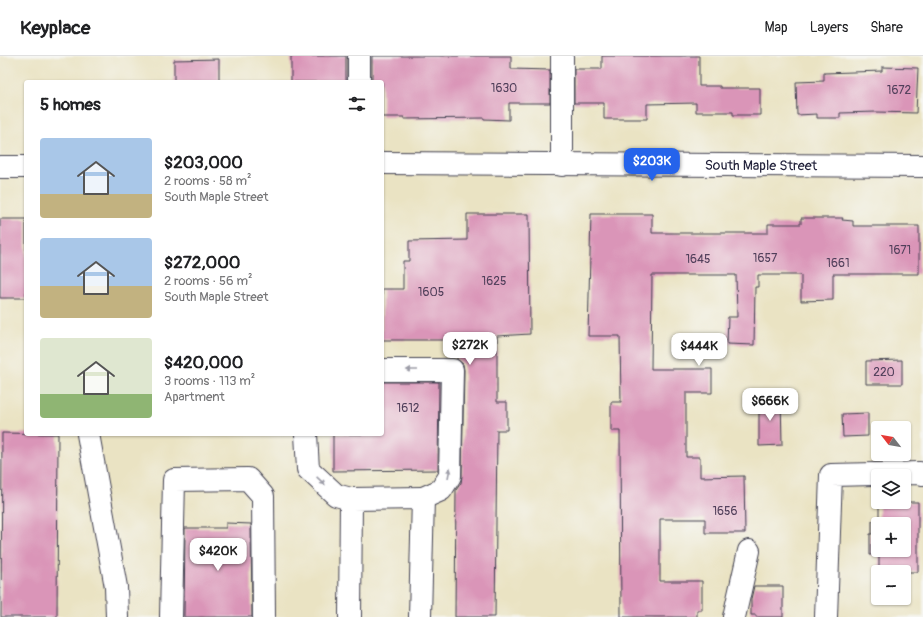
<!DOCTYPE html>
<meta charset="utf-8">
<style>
:root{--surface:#fff;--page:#f2f2f2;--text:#202124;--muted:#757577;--line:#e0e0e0;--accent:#2563eb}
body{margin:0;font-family:Pangolin,sans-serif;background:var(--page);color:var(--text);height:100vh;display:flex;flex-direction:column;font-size:15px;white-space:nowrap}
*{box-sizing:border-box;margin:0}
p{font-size:13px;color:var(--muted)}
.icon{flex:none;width:22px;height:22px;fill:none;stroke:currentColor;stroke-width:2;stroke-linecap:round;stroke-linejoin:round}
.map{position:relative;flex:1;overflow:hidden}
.side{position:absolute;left:24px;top:24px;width:360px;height:356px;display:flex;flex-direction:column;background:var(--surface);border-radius:4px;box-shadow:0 1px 3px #0004}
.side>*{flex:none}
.needle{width:26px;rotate:301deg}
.buttons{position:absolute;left:871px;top:365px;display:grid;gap:8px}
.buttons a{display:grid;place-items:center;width:40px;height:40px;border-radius:4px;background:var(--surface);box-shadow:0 1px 3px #0004;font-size:20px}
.price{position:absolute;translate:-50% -34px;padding:0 9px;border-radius:8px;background:#fff;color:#222;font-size:13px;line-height:26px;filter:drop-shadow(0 1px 2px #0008)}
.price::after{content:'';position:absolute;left:50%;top:24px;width:12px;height:9px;margin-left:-6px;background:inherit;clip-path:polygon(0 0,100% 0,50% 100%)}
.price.current{background:var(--accent);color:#fff}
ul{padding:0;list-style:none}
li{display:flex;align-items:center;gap:12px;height:100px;padding:0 16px}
li span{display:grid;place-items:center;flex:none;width:112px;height:80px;border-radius:4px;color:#555}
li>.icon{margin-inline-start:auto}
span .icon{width:48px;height:48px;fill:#fffc;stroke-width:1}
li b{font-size:17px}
h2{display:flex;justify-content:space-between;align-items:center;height:48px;padding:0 16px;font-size:17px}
header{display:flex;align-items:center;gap:24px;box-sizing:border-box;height:56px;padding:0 20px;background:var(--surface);border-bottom:1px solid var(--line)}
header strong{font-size:19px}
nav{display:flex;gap:22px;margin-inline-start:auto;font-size:14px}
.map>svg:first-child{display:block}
.building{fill:#da95b8;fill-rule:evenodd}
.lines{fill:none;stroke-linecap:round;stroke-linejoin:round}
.minor-casing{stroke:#403f4f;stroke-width:24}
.minor{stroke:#fff;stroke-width:22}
.oneway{fill:#9c9ca7}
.labels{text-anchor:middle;stroke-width:3.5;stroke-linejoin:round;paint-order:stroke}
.number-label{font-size:12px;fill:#503f5a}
.street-label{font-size:14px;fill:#22223b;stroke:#f6f6f2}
</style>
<header>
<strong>Keyplace</strong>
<nav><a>Map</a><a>Layers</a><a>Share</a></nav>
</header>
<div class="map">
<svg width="923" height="561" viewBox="0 0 923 561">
<rect width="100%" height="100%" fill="#f6f6f2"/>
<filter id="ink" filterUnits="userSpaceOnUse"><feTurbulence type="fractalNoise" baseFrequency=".025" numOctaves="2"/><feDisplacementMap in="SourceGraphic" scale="8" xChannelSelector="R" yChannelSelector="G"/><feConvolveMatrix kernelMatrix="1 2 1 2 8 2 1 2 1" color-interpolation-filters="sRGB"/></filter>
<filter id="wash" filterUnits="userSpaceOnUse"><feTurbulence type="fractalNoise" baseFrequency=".012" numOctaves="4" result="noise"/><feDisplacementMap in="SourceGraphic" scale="16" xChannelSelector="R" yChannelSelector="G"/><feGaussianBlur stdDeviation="0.9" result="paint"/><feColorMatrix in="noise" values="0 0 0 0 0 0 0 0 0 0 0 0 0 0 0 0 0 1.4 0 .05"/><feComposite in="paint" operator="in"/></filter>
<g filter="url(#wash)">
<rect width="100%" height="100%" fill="#eae3c3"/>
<g id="blocks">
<path class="building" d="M 291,0 L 346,0 L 346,26 L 291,26 Z
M 372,0 L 511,0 L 511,13 L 550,14 L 550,47 L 509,47 L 509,64 L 484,63 L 484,62 L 404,63 L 404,61 L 382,61 L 382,26 L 372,26 Z
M 602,0 L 699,0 L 699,30 L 720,30 L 720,32 L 760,32 L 760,59 L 733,59 L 733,56 L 696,56 L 696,47 L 647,48 L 647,63 L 604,63 L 604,47 L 574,47 L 574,13 L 602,13 Z
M 219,3 L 219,26 L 174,26 L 174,4 Z
M 882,11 L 918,12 L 916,57 L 877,56 L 840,57 L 840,62 L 817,62 L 817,58 L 797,59 L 796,26 L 824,25 L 824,17 L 882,15 Z
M 467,158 L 529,158 L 530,278 L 497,280 L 497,346 L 507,346 L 507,374 L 497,374 L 495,561 L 455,561 L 456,434 L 461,427 L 462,420 L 464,314 L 463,308 L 457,303 L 457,284 L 382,284 L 382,233 L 403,233 L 403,205 L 409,205 L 409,185 L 467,184 Z
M 591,158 L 652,158 L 652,177 L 768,177 L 768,168 L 801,168 L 801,162 L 843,162 L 842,164 L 853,165 L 853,170 L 919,170 L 919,218 L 833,218 L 833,244 L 801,245 L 801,219 L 758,219 L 758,231 L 755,231 L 754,289 L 727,288 L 728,261 L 737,261 L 736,219 L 652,219 L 651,313 L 712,313 L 712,337 L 686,337 L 686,401 L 700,401 L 700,421 L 744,420 L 745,477 L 705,477 L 705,463 L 660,463 L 660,525 L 702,525 L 702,554 L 697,554 L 697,561 L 621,561 L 620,375 L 611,375 L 611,346 L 621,346 L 620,280 L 588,280 Z
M 0,163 L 26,163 L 26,242 L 0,242 Z
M 902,304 L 902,328 L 866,328 L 866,305 Z
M 382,326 L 439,326 L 438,414 L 333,415 L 333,378 L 382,378 Z
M 760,341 L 781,341 L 782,389 L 759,390 L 759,357 L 761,357 Z
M 868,357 L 868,380 L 843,381 L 842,358 Z
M 2,377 L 58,378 L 57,561 L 1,561 Z
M 879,446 L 918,446 L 918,516 L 879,516 L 879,499 L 870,499 L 870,478 L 872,478 L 872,465 L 879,465 ZM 878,468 L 904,468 L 904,494 L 878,494 Z
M 226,467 L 251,468 L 252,561 L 184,561 L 185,472 L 226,472 Z
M 754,530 L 783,530 L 783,561 L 756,561 L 756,559 L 751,559 L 751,543 Z"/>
</g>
</g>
<g filter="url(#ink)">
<use href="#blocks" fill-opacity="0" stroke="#403f4f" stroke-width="1"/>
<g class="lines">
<g class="minor-casing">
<g id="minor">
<path d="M 359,26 L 359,0"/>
<path id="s1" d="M 382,107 L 923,110"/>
<path d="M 562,109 L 562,0"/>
<path d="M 0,111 L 26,111"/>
<path d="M 382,314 L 452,314 L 450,420 L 441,434 L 423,442"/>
<path d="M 88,378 L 116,531 L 117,561"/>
<path d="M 306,378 L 308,413 L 336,439 L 351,443"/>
<path d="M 171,561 L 174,424 L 248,423 L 263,440 L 264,561"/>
<path d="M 350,561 L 351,443 L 423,442 L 420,561"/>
<path d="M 734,561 L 749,495"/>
<path d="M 826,561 L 831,419 L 920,417 L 923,418"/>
</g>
</g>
<use href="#minor" class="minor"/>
</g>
<defs><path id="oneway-solid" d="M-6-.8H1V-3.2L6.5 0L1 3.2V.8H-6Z"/></defs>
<g class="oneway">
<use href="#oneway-solid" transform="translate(412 314) rotate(180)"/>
<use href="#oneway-solid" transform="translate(449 417) rotate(-79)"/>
<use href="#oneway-solid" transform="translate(321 425) rotate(43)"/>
</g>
</g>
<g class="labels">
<g class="number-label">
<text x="504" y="36">1630</text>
<text x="899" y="38">1672</text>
<text x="900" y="198">1671</text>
<text x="765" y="206">1657</text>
<text x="698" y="207">1645</text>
<text x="838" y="211">1661</text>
<text x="494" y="229">1625</text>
<text x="431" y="240">1605</text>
<text x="884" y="320">220</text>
<text x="408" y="356">1612</text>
<text x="725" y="459">1656</text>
</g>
<g class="street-label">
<text dy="5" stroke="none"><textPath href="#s1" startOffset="379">South Maple Street</textPath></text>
</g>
</g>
</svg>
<div class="buttons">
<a><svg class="needle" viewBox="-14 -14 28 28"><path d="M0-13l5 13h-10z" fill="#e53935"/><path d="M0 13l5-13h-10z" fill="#757577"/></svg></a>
<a><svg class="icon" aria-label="layers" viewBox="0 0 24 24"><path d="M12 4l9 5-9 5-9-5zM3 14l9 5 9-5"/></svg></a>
<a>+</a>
<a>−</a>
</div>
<b class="price current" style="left:652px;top:126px">$203K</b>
<b class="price" style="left:470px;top:310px">$272K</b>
<b class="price" style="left:699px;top:311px">$444K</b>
<b class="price" style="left:770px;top:366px">$666K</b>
<b class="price" style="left:218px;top:516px">$420K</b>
<section class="side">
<h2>5 homes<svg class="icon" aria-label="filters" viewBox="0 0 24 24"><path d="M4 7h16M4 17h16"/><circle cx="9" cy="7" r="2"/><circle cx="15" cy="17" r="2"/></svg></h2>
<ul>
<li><span style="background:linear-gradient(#a9c7e8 70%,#c2b280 0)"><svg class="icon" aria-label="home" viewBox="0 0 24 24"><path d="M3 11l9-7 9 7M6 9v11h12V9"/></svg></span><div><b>$203,000</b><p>2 rooms · 58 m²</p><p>South Maple Street</p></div></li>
<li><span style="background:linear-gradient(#a9c7e8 60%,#c2b280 0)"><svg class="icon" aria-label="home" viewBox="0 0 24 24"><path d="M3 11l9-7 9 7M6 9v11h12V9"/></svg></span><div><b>$272,000</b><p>2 rooms · 56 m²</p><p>South Maple Street</p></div></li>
<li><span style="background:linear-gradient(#dfe7d0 70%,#8fb573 0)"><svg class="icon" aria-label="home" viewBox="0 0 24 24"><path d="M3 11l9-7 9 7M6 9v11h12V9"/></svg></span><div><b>$420,000</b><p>3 rooms · 113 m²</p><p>Apartment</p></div></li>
</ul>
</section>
</div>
